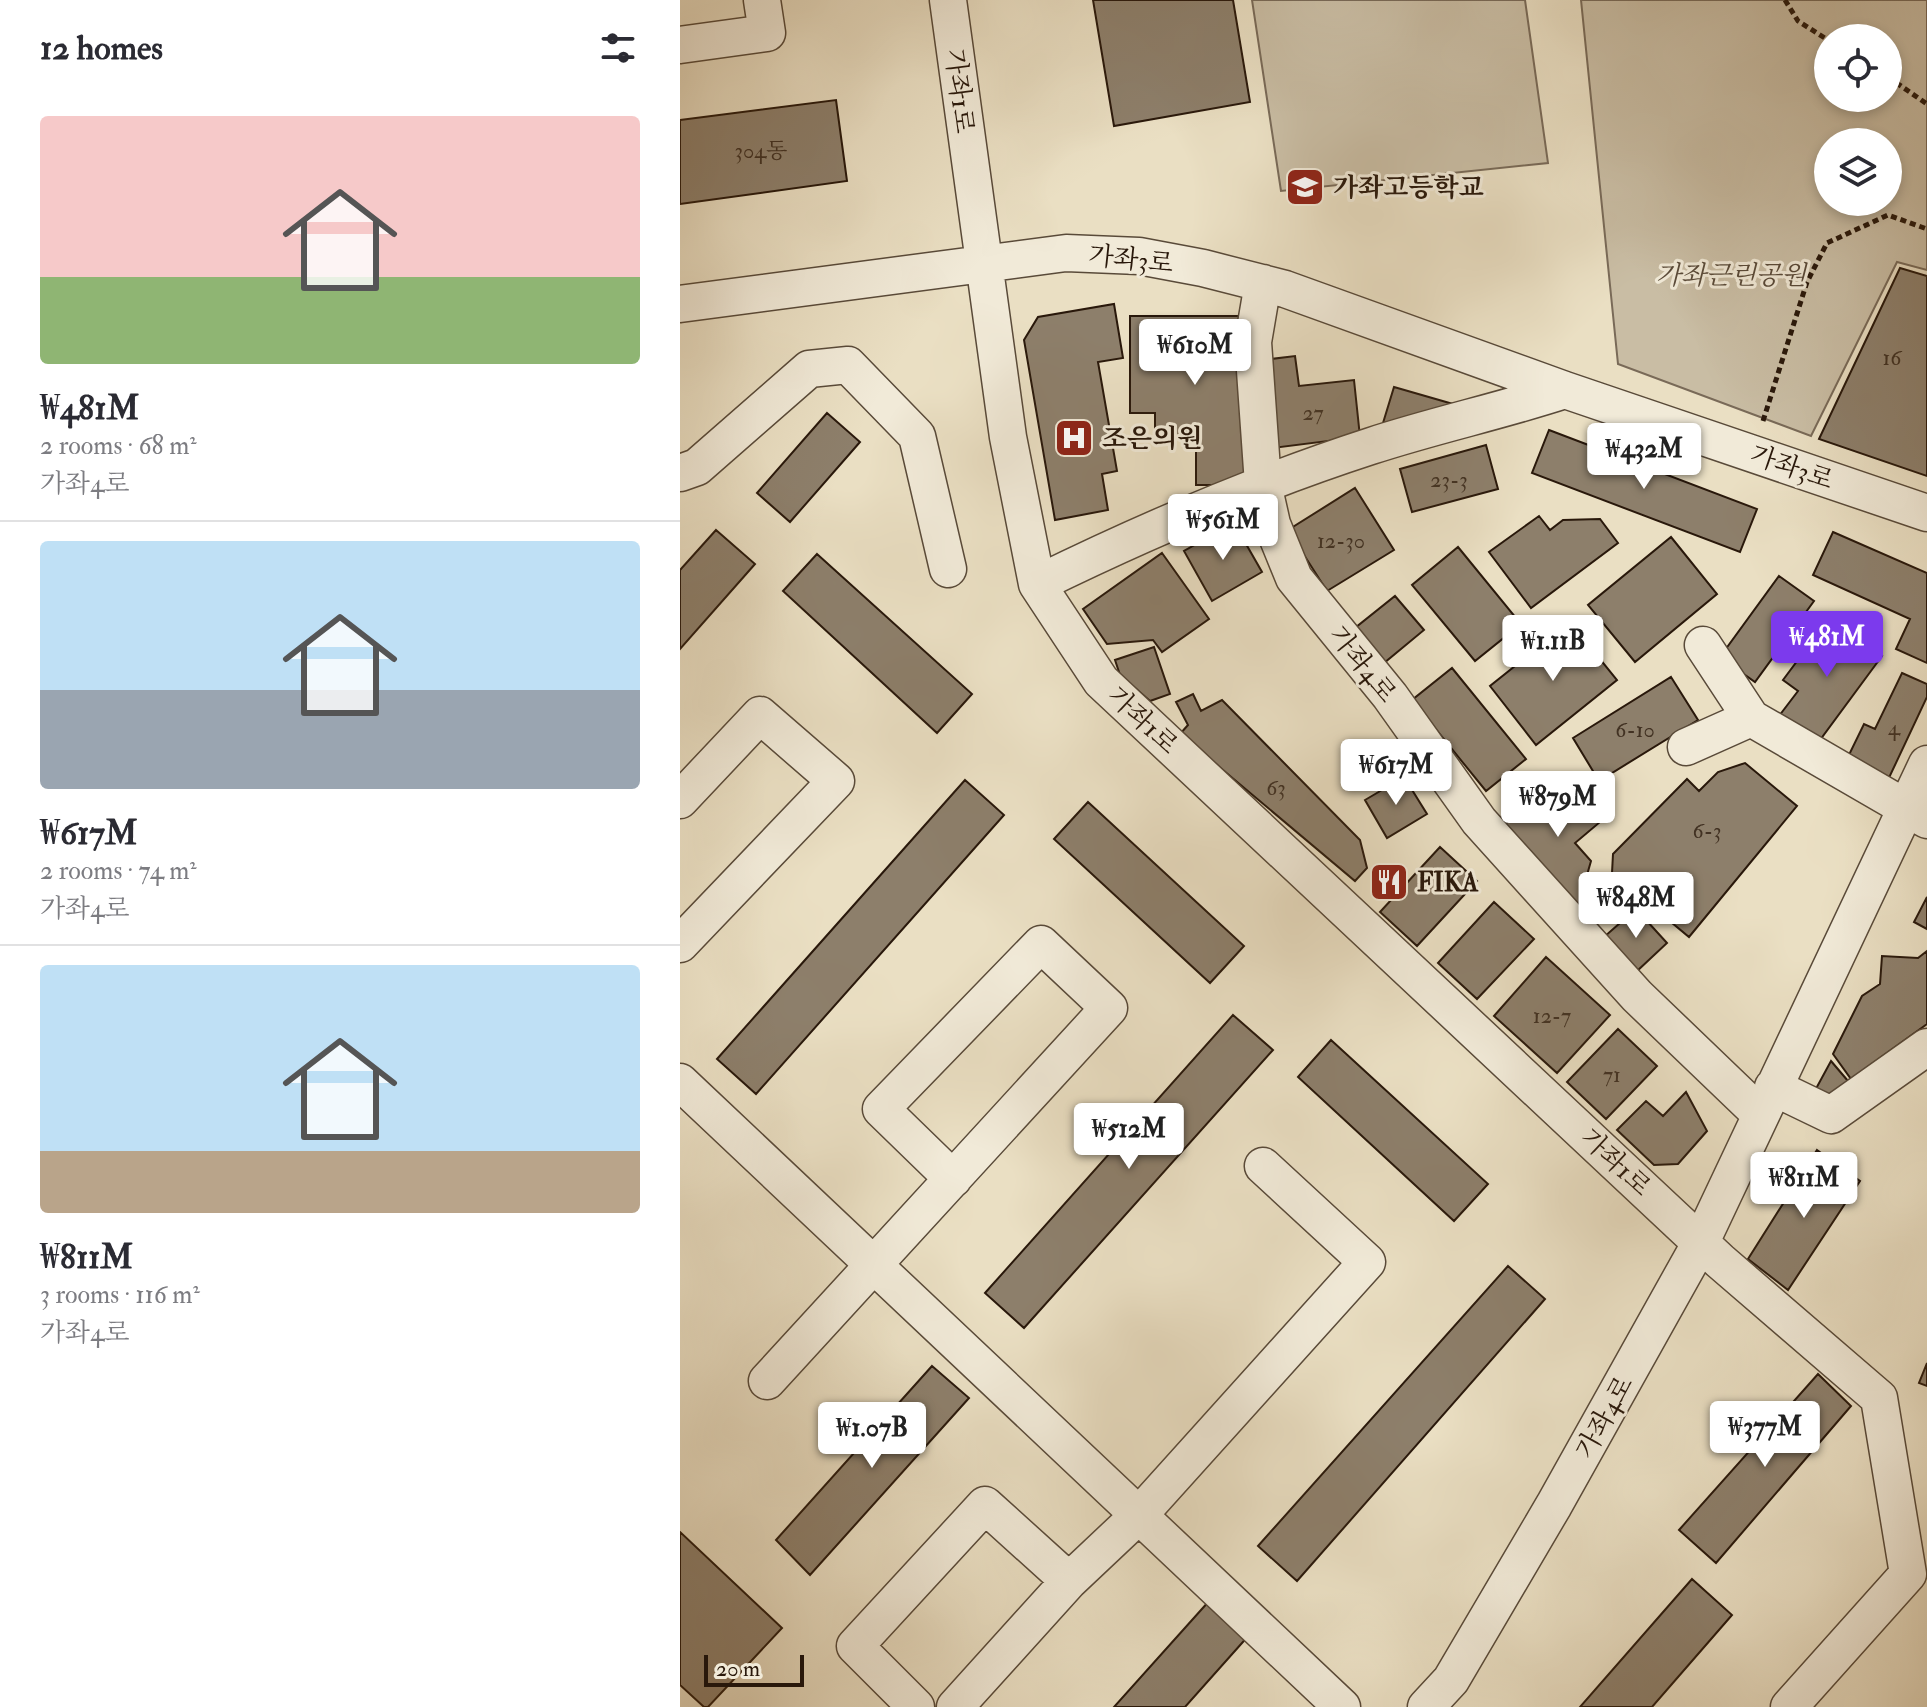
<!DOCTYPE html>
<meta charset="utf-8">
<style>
:root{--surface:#fff;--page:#f7f7f7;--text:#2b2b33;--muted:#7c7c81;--line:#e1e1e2;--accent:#7c3aed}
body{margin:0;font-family:"IM FELL Double Pica","Noto Serif KR",serif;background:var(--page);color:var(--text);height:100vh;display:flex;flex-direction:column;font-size:30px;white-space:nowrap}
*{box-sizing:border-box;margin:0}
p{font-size:26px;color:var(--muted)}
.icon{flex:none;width:44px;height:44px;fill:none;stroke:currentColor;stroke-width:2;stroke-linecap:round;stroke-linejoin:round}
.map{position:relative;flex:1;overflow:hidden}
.drawer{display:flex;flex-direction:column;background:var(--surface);width:680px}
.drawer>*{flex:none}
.tools{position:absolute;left:1134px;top:24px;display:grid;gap:16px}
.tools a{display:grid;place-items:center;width:88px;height:88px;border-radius:50%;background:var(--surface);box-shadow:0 4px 12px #0003;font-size:40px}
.scale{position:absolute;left:24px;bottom:20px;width:100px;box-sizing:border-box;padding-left:8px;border:4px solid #29180b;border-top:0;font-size:22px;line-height:28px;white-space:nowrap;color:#29180b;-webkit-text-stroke:6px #f1ead8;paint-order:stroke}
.price{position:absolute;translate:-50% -68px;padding:0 18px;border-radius:8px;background:#fff;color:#222;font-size:26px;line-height:52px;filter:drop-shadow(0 2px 4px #0008)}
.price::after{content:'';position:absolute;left:50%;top:48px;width:24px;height:18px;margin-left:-12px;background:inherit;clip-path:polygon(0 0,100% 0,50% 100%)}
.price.on{background:var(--accent);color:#fff}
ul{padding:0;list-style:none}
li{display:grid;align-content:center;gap:16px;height:424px;padding:0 40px}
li+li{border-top:2px solid var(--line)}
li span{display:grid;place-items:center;height:248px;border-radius:8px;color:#555}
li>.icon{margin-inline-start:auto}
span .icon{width:144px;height:144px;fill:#fffc;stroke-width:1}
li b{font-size:34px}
h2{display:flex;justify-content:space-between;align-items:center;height:96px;padding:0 40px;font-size:34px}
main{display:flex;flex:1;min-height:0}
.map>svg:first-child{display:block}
.green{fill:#c9bda4;stroke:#796a58;stroke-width:2;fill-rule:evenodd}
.building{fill:#8d7f6b;stroke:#29180b;stroke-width:2}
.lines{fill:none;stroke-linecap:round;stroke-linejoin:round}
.minor-casing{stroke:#594a39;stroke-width:39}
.path{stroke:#29180b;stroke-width:5;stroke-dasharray:6 4;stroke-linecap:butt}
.minor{stroke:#f1ead8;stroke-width:36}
.labels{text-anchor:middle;stroke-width:6;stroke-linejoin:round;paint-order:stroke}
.number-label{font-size:22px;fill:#423223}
.street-label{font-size:26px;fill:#29180b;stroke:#f1ead8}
.poi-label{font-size:26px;font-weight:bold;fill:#29180b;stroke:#f1ead8;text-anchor:start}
.park-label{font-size:26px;font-style:italic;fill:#594a39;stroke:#f1ead8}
</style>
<main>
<section class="drawer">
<h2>12 homes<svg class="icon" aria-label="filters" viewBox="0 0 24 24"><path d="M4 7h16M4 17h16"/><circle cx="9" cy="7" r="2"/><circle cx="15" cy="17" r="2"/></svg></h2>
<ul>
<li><span style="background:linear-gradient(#f6c9c9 65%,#8fb573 0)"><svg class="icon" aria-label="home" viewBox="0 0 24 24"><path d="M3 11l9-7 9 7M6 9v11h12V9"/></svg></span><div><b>₩481M</b><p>2 rooms · 68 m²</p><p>가좌4로</p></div></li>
<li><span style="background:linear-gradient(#bfe0f5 60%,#9aa5b1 0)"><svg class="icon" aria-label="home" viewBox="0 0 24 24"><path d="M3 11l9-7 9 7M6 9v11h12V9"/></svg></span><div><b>₩617M</b><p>2 rooms · 74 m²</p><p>가좌4로</p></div></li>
<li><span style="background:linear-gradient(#bfe0f5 75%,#b9a48a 0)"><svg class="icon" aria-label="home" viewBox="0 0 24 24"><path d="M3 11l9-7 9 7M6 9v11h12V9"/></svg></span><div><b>₩811M</b><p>3 rooms · 116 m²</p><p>가좌4로</p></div></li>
</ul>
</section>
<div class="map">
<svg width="1247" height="1707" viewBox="0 0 1247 1707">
<rect width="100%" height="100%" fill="#eadfc3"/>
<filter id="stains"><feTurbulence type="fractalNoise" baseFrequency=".0025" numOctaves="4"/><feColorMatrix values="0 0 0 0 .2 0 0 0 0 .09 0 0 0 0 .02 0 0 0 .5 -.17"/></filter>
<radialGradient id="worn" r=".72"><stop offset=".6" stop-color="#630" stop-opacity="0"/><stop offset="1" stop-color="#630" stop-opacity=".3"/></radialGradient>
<path class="green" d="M 572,0 L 845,0 L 868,163 L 601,191 Z
M 901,0 L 1247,0 L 1247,270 L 1217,262 L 1131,436 L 938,364 ZM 1148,38 L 1208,38 L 1208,98 L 1148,98 ZM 1148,142 L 1208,142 L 1208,202 L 1148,202 Z"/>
<path class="building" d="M 413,0 L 553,0 L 570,102 L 434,126 Z
M 156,100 L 167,181 L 0,204 L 0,120 Z
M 1220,268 L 1247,276 L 1247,476 L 1139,439 Z
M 434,304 L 443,358 L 418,362 L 437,471 L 422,474 L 428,510 L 375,520 L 344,340 L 358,317 Z
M 450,316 L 566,316 L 565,485 L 516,485 L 516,436 L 475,436 L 475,413 L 450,413 Z
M 615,356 L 619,386 L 674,380 L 680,437 L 593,448 L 583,360 Z
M 714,387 L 773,404 L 770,415 L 703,423 Z
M 147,413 L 180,442 L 110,522 L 77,493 Z
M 869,430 L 1077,509 L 1060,552 L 852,473 Z
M 806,445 L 818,489 L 732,512 L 720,469 Z
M 675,488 L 714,550 L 647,591 L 608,530 Z
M 859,516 L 870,530 L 883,520 L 920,519 L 938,543 L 851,608 L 809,552 Z
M 554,523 L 582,572 L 532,601 L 504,551 Z
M 36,530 L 75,564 L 0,649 L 0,570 Z
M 1153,532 L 1247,573 L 1247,663 L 1216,649 L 1230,619 L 1133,575 Z
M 991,537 L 1037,594 L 955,662 L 908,605 Z
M 778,547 L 841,624 L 795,661 L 732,585 Z
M 482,553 L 529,619 L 482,652 L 473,640 L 427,644 L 403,609 Z
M 137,554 L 292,694 L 257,733 L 103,591 Z
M 1099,576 L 1134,601 L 1075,682 L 1040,657 Z
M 715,596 L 744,630 L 704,663 L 675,628 Z
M 1150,617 L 1202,656 L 1137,744 L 1099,716 L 1118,691 L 1103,680 Z
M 890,622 L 937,680 L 856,745 L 810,686 Z
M 474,647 L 490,694 L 470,701 L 440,675 L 435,660 Z
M 772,668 L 846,759 L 806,791 L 732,700 Z
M 1222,673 L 1247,684 L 1247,697 L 1207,782 L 1165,763 L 1184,724 L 1195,729 Z
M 991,677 L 1018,720 L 919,781 L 893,738 Z
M 513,694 L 521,711 L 542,700 L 680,840 L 687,868 L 675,881 L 500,734 L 508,725 L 496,702 Z
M 1065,763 L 1117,806 L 1009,937 L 932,873 L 933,854 L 1007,779 L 1019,791 L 1038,772 Z
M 881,776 L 920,822 L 895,843 L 911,861 L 905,882 L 918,897 L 900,912 L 825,824 Z
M 724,777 L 747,814 L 707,838 L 685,800 Z
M 285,780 L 324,815 L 76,1094 L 37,1059 Z
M 408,802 L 564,946 L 530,983 L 374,839 Z
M 760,847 L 797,881 L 737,946 L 700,912 Z
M 1247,897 L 1247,929 L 1234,922 Z
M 814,902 L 854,939 L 797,999 L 758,963 Z
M 956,909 L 987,943 L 956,972 L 924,937 Z
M 1247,951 L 1247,1024 L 1171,1079 L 1153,1054 L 1182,996 L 1200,984 L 1202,956 L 1238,958 Z
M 866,957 L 930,1015 L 877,1073 L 814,1016 Z
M 553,1015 L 593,1050 L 344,1328 L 305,1293 Z
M 938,1029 L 977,1066 L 926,1119 L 887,1082 Z
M 651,1040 L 808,1184 L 774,1221 L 618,1077 Z
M 1151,1061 L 1168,1081 L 1154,1107 L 1132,1096 Z
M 1006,1092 L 1027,1131 L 998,1164 L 974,1165 L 937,1130 L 966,1101 L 983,1116 Z
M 1137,1150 L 1180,1181 L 1108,1290 L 1068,1259 Z
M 828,1266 L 865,1299 L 617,1581 L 578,1546 Z
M 1247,1363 L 1247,1386 L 1239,1383 Z
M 252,1366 L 289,1398 L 130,1575 L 96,1540 Z
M 1138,1374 L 1171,1406 L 1036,1563 L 999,1530 Z
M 0,1532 L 102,1628 L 28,1707 L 24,1707 L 0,1685 Z
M 1012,1579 L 1052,1615 L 972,1707 L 900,1707 Z
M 530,1600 L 570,1634 L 505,1707 L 434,1707 Z"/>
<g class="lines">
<g class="minor-casing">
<path id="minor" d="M 268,0 L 328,437 L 357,584 L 421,681 L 1040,1261 L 1199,1398 L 1228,1574 L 1109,1707
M 0,45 L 87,33 L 82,0
M 583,283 L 573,342 L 583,484 L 592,524 L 614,578 L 710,696 L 799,821 L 957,996 L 1081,1115
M 0,304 L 386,253 L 459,256 L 523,268 L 605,289 L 885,390 L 1247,513
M 0,473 L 17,467 L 129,369 L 168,365 L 237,436 L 268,569
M 357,584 C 465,531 577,483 691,446 C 755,425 821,411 885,390
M 1023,645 L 1071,718 L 1247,820
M 1006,747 L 1071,718
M 0,800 L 80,715 L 156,781 L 0,944
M 0,1082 L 662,1707
M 1093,1087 L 1151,1115 L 1247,1047
M 87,1381 L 429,1008 L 361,944 L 201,1109 L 273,1179
M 236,1707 L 175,1646 L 305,1505 L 389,1581
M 275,1707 L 389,1581 L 459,1515 L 687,1262 L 583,1166
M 746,1707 L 771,1680 L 874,1505 L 1021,1242 L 1247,764"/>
</g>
<path class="path" d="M 1105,0 L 1118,21 L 1148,40
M 1208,77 L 1247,104
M 1083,421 L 1127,282 L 1147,243 L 1208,215 L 1247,229"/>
<use href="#minor" class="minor"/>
</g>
<defs>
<g id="school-square" transform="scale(2)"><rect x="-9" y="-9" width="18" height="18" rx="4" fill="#8f2418" stroke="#f1ead8"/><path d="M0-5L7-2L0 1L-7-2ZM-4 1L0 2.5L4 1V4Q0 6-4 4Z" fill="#fff"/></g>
<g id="hospital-square" transform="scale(2)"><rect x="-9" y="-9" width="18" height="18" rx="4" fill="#8f2418" stroke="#f1ead8"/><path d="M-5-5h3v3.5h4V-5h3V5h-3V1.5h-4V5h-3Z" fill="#fff"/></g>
<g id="restaurant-square" transform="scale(2)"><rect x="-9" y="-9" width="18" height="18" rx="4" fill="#8f2418" stroke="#f1ead8"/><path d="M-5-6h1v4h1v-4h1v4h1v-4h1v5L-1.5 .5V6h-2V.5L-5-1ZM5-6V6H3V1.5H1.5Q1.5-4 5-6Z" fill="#fff"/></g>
</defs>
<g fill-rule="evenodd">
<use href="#school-square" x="625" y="187"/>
<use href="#hospital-square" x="394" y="438"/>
<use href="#restaurant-square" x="709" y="882"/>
</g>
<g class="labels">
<g class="number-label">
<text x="81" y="158">304동</text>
<text x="1212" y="365">16</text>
<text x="633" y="420">27</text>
<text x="769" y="487">23-3</text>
<text x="661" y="548">12-30</text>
<text x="1214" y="735">4</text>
<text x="955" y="737">6-10</text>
<text x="596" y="795">63</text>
<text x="1027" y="838">6-3</text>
<text x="872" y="1023">12-7</text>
<text x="932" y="1082">71</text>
</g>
<g class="street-label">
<text transform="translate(280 91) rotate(83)" y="9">가좌1로</text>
<text transform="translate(451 259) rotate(6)" y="9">가좌3로</text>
<text transform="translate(1112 467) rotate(19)" y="9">가좌3로</text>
<text transform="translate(683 664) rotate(51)" y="9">가좌4로</text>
<text transform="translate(463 720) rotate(43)" y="9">가좌1로</text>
<text transform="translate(936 1162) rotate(43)" y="9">가좌1로</text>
<text transform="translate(924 1417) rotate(-61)" y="9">가좌4로</text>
</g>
<g class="poi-label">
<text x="653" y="196">가좌고등학교</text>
<text x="422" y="447">조은의원</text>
<text x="737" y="891">FIKA</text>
</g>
<g class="park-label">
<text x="1051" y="284">가좌근린공원</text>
</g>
</g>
<rect width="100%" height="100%" filter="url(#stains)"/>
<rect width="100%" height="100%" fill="url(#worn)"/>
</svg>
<div class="tools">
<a><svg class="icon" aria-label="locate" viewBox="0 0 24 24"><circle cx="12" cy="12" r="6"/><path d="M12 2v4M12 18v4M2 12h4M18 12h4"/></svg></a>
<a><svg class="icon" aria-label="layers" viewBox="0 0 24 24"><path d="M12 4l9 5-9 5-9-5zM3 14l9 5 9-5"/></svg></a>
</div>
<div class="scale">20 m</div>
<b class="price" style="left:515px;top:387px">₩610M</b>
<b class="price" style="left:964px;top:491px">₩432M</b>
<b class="price" style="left:543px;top:562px">₩561M</b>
<b class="price on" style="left:1147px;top:679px">₩481M</b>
<b class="price" style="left:873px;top:683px">₩1.11B</b>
<b class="price" style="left:716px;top:807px">₩617M</b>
<b class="price" style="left:878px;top:839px">₩879M</b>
<b class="price" style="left:956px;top:940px">₩848M</b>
<b class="price" style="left:449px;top:1171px">₩512M</b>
<b class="price" style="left:1124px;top:1220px">₩811M</b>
<b class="price" style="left:1085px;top:1469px">₩377M</b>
<b class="price" style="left:192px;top:1470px">₩1.07B</b>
</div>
</main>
